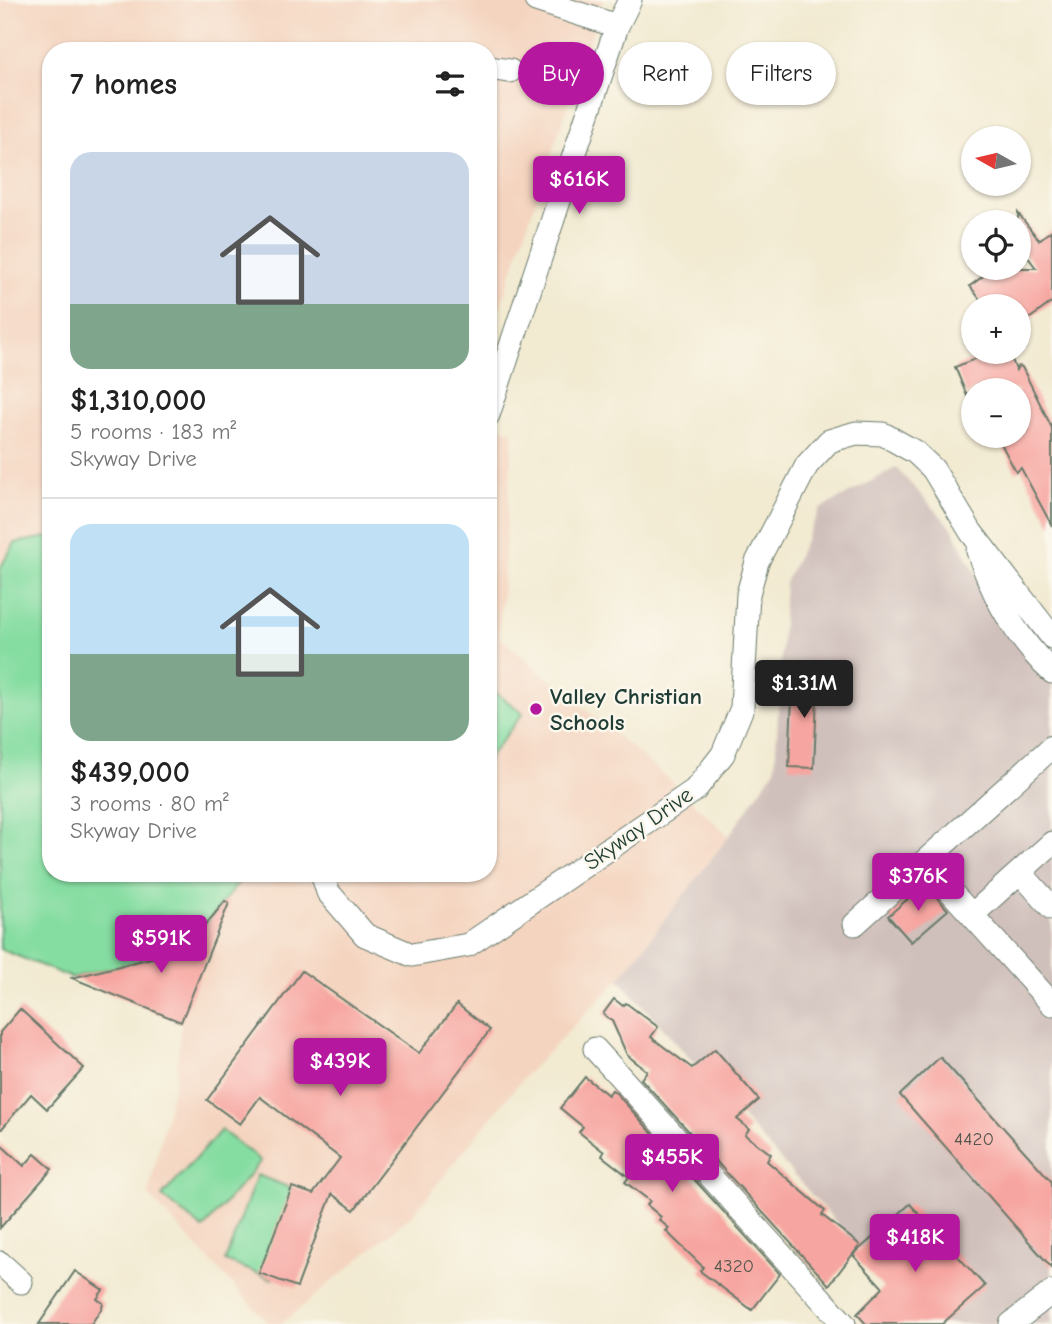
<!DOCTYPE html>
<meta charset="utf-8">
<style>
:root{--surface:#fff;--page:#f6f6f6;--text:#222;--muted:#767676;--line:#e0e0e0;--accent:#b5179e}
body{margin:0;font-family:"Comic Neue",sans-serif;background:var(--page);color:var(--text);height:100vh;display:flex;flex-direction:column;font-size:26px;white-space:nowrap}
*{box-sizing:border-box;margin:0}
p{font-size:23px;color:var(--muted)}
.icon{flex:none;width:38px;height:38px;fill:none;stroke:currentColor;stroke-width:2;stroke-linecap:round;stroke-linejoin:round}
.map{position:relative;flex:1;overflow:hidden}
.side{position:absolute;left:42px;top:42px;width:455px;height:840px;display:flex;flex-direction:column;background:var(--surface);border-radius:28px;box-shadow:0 2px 5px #0004}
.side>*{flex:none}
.top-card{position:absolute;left:518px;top:42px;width:429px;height:63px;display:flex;gap:14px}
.needle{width:46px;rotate:278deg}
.fabs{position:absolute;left:961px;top:126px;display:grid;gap:14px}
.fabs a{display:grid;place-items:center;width:70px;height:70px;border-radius:50%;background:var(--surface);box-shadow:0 2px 5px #0004;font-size:35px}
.price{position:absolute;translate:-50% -60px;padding:0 16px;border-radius:7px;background:var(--accent);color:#fff;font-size:23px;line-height:46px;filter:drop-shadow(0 2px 4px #0008)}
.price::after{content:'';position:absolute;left:50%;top:42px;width:21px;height:16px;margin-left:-10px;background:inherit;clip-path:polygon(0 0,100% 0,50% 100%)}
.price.on{background:#222;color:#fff}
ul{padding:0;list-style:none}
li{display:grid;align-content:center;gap:14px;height:371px;padding:0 28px}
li+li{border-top:2px solid var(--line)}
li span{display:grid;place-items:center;height:217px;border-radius:21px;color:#555}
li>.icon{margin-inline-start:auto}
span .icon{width:126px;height:126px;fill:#fffc;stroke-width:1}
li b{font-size:30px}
h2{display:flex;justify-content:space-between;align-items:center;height:84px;padding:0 28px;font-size:30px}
.tag{padding:0 24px;border-radius:32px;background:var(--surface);box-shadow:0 2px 5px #0004;font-size:24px;line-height:63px}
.tag.on{background:var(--accent);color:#fff}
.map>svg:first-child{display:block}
.built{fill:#f4d4bf}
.industrial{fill:#d0c0bb}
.green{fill:#86dda2;stroke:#528d6b;stroke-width:2}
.building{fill:#f7a5a0}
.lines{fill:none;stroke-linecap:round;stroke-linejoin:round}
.minor-casing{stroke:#697a6b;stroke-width:25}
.minor{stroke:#fff;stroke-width:23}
.poi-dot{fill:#b5179e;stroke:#fbf7ec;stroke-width:2.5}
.labels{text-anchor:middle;stroke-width:5;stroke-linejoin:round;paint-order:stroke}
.number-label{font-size:19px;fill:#55574f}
.poi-label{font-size:23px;font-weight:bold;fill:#1f3d34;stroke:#fbf7ec;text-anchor:start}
.street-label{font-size:23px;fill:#1f3d34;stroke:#fbf7ec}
</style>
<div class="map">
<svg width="1052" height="1324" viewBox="0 0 1052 1324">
<rect width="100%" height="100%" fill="#fbf7ec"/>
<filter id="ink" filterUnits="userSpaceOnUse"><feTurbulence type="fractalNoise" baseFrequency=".0143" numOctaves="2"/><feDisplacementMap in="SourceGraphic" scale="14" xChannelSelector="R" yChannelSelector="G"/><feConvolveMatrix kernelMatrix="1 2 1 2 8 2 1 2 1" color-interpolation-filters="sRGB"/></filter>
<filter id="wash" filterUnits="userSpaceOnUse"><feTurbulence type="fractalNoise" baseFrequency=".00686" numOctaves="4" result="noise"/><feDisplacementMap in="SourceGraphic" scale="28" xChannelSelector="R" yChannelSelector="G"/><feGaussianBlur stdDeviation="1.57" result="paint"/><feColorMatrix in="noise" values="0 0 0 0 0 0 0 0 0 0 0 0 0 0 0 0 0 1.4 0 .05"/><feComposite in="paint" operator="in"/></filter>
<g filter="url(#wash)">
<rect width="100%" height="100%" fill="#f2ead1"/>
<path class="built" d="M 0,0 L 603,0 L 488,343 L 488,51 L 51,51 L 51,873 L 488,873 L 488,422 L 513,432 L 499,637 L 670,780 L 729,836 L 619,979 L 524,1077 L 412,1215 L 281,1324 L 270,1324 L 148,1195 L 176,1075 L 181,1023 L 0,949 Z"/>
<path class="industrial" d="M 896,468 L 952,528 L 987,595 L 1052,682 L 1052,1324 L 927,1324 L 619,979 L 729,836 L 775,769 L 785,583 L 820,509 Z"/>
<path class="green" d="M 47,537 L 51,540 L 51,873 L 246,873 L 186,949 L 72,978 L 0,949 L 0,568 L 15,543 Z
M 488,687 L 523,713 L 488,759 Z
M 221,1130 L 261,1161 L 203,1229 L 162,1196 Z
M 257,1175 L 304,1193 L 272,1279 L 225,1261 Z"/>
<g id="blocks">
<path class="building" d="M 1018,213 L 1039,240 L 1052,230 L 1052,302 L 1018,327 L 1018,306 L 985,306 L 970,286 L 994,268 L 1036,268 L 1018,244 Z
M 992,352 L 1009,352 L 1016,370 L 1018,366 L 1022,367 L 1052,428 L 1052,526 L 1021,468 L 1016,472 L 997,436 L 1018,436 L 1018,390 L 973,390 L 967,396 L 955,367 Z
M 793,672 L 818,673 L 814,768 L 789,767 Z
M 925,884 L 948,910 L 911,942 L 888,916 Z
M 225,901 L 229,903 L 181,1022 L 72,978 L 186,949 Z
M 302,971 L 419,1053 L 457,1004 L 490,1030 L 354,1210 L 332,1194 L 297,1287 L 259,1273 L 292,1187 L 313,1194 L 340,1158 L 260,1097 L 240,1124 L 207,1100 Z
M 614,999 L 623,1006 L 626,1003 L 658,1027 L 651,1037 L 692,1068 L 715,1049 L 759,1100 L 737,1119 L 749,1129 L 745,1135 L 771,1154 L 767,1161 L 825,1211 L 822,1215 L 860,1245 L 829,1285 L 641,1079 L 647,1071 L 627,1055 L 612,1021 L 603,1014 Z
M 20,1009 L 84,1068 L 47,1109 L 31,1094 L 0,1131 L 0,1032 Z
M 940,1057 L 1052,1182 L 1052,1268 L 900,1095 Z
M 585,1077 L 608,1095 L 612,1090 L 616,1093 L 780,1274 L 752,1310 L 700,1271 L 703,1267 L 666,1231 L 669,1228 L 659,1220 L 661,1217 L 647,1205 L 650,1201 L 625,1182 L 629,1177 L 602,1156 L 604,1152 L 579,1132 L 583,1127 L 560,1108 Z
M 0,1144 L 24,1166 L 35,1154 L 52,1169 L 0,1228 Z
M 910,1204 L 985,1286 L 942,1324 L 866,1324 L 857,1314 L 883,1288 L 853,1255 Z
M 75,1271 L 103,1290 L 97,1299 L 103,1303 L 102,1308 L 91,1324 L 39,1324 Z"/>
</g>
</g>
<g filter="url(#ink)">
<use href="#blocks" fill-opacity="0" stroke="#697a6b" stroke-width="2"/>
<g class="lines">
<g class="minor-casing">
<path id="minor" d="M 536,0 L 617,26
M 488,68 L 510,71
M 488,415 L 617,26 L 630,0
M 978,551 C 993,596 1017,639 1052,672
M 924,862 L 1052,1004
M 1020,872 L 1052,908
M 322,873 L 328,892 L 365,935 L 412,955 L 468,945 L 695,790 L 723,754 L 742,708 L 748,594 L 757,562 L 807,465 L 829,441 L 856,433 L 883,434 L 915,452 L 933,469 L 971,532 L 1052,637
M 972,915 L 1052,843
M 855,924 L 1052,747
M 595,1049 L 844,1324
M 0,1263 L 21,1282
M 1011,1324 L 1052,1292"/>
</g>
<use href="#minor" class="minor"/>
</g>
</g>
<circle class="poi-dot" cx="536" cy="709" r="7"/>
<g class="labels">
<g class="number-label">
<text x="974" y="1145">4420</text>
<text x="734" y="1272">4320</text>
</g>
<g class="poi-label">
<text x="550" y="704">Valley Christian<tspan x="550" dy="26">Schools</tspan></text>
</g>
<g class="street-label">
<text transform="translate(638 828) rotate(-35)" y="8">Skyway Drive</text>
</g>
</g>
</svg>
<div class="fabs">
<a><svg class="needle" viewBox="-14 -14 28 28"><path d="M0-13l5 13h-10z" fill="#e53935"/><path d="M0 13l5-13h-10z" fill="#767676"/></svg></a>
<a><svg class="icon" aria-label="locate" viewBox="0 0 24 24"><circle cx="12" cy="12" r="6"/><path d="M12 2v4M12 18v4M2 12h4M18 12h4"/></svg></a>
<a>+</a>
<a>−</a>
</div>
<b class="price" style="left:579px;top:216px">$616K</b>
<b class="price on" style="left:804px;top:720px">$1.31M</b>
<b class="price" style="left:918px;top:913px">$376K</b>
<b class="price" style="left:161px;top:975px">$591K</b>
<b class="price" style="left:340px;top:1098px">$439K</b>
<b class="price" style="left:672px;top:1194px">$455K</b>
<b class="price" style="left:915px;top:1274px">$418K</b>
<div class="top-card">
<a class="tag on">Buy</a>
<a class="tag">Rent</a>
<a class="tag">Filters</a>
</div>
<section class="side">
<h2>7 homes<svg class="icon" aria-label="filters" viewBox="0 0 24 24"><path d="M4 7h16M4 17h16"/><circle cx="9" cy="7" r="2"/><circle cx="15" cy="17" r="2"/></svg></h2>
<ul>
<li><span style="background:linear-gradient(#c9d6e8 70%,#7fa58c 0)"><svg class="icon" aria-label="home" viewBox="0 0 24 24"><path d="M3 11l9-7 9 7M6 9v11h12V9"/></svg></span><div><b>$1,310,000</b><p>5 rooms · 183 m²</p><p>Skyway Drive</p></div></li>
<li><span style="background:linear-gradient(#bfe0f5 60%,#7fa58c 0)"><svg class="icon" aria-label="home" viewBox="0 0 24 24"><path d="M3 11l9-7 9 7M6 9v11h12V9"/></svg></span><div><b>$439,000</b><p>3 rooms · 80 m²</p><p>Skyway Drive</p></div></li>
</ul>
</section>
</div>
